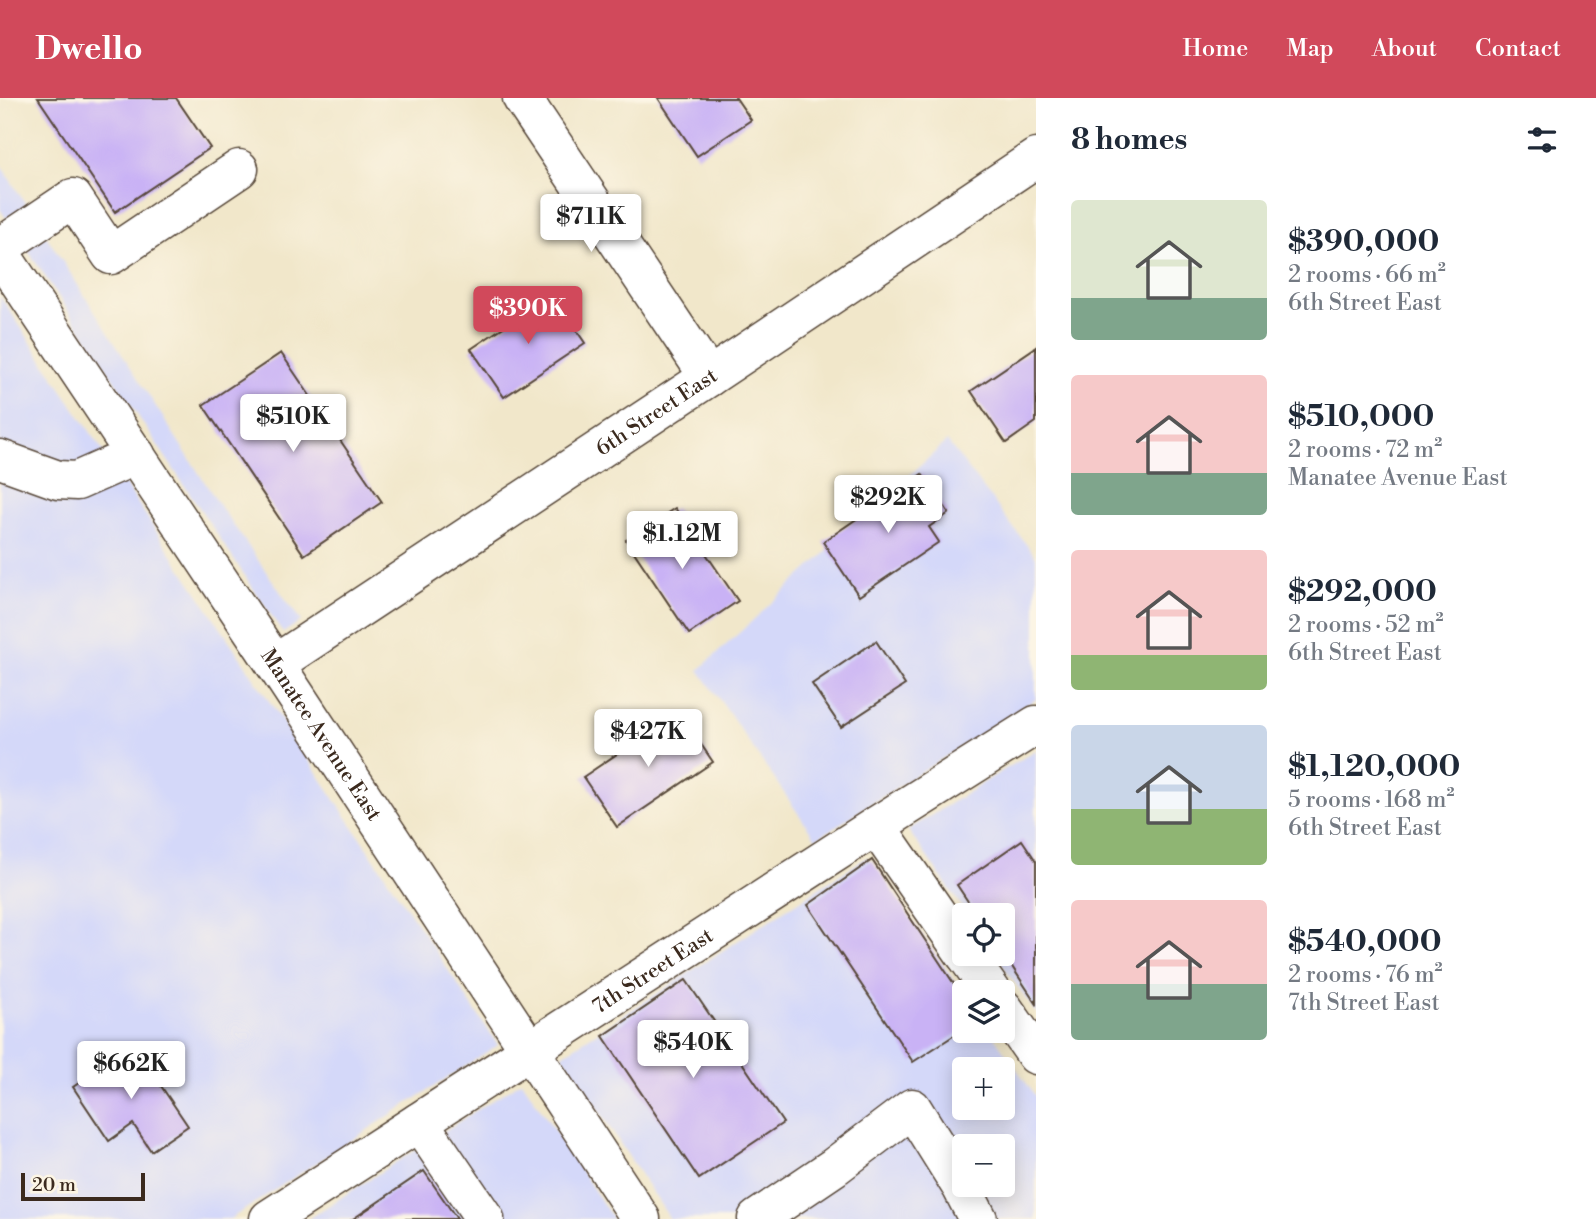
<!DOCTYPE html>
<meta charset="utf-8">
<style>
:root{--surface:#fff;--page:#f6f6f7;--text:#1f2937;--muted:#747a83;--accent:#d1495b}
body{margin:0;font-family:"Libre Bodoni",serif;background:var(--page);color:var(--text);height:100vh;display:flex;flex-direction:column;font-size:26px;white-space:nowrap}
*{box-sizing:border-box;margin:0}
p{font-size:23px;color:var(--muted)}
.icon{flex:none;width:38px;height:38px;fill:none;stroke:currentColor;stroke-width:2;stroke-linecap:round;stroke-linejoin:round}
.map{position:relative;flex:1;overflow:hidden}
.panel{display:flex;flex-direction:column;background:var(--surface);width:560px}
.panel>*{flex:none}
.fabs{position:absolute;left:952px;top:805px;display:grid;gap:14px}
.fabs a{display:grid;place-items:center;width:63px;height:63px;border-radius:7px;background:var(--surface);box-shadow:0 4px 18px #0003;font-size:35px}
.scale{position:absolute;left:21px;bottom:18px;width:124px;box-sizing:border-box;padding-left:7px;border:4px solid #3b2a1e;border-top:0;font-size:19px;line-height:24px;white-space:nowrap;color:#3b2a1e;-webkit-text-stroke:5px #fcf5e5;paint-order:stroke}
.price{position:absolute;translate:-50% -60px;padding:0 16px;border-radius:7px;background:#fff;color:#222;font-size:23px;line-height:46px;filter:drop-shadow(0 2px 4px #0008)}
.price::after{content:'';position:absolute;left:50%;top:42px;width:21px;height:16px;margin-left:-10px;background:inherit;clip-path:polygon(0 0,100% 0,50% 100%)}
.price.on{background:var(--accent);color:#fff}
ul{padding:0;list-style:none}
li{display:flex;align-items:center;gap:21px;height:175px;padding:0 35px}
li span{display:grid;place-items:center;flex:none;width:196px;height:140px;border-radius:7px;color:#555}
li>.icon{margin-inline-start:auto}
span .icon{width:84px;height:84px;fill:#fffc;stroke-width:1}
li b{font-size:30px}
h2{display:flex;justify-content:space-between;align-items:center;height:84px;padding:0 35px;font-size:30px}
header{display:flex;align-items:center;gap:42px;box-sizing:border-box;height:98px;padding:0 35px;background:var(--accent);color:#fff}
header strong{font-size:33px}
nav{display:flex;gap:38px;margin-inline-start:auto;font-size:24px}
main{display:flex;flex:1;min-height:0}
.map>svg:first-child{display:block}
.built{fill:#d4d8f9;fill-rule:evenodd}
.building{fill:#c9b2f5}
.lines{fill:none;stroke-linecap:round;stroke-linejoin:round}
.minor-casing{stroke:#564638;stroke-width:41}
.major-casing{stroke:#564638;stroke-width:41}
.minor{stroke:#fff;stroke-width:38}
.major{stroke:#fff;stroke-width:38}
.labels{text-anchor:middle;stroke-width:6;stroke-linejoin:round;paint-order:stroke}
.street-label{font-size:21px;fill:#3b2a1e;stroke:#fcf5e5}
</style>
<header>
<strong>Dwello</strong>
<nav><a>Home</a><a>Map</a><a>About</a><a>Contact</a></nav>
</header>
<main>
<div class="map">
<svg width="1036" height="1121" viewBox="0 0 1036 1121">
<rect width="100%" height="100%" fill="#fcf5e5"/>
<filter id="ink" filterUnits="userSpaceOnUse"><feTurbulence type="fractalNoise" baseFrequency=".0143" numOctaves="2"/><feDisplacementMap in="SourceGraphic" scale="14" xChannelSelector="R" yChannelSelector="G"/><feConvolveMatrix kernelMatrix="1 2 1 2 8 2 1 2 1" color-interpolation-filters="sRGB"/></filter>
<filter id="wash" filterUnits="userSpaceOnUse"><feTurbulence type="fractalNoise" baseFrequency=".00686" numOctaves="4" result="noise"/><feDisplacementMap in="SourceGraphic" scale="28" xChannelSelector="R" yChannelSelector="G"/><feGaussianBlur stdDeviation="1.57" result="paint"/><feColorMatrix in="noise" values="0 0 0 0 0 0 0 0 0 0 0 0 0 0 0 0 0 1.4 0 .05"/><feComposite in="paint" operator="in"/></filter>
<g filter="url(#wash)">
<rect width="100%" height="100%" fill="#f1e7ca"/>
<path class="built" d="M 0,66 L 220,408 L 301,523 L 283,535 L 0,111 Z
M 0,198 L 498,947 L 230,1121 L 0,1121 Z
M 947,343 L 1036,459 L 1036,601 L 816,741 L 699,572 Z
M 1036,652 L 1036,915 L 995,856 L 1003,856 L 1003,817 L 968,817 L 908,732 Z
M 867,759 L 964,897 L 964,933 L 990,933 L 1036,999 L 1036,1121 L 670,1121 L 562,957 ZM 964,971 L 1003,971 L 1003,1010 L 964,1010 ZM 964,1048 L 1003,1048 L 1003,1087 L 964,1087 Z
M 522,983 L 613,1121 L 308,1121 Z"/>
<g id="blocks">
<path class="building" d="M 38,0 L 176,0 L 210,50 L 115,114 Z
M 658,0 L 736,0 L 751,22 L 697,58 Z
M 552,196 L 585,245 L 504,299 L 471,251 Z
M 1036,249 L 1036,324 L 1006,345 L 971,293 Z
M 281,255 L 382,404 L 304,457 L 203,307 Z
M 922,376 L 949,415 L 929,429 L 939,444 L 859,498 L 823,444 Z
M 675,410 L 738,503 L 689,536 L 626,442 Z
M 876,543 L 905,587 L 841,629 L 812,586 Z
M 679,614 L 713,664 L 617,729 L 583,679 Z
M 1022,742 L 1036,763 L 1036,905 L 1003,855 L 1003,817 L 977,817 L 957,787 Z
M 872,762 L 964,901 L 964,931 L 913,964 L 808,807 Z
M 686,882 L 783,1025 L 699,1081 L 603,938 Z
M 134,948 L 188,1028 L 151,1053 L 133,1026 L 109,1043 L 73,989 Z
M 424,1073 L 457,1121 L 353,1121 Z"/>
</g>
</g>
<g filter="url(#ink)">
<use href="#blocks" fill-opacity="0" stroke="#564638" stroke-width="2"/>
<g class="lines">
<g class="minor-casing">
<g id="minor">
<path d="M 522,0 L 709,279"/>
<path d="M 0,149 L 73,100 L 111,157 L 239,71"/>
<path d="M 0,361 L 58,382 L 77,383 L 136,357"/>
<path id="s1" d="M 275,566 L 709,279 L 1036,60"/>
<path d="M 876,728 L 964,855"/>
<path d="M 965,856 L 992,894"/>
<path d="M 1003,910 L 1036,957"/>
<path d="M 419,1024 L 485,1121"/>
<path id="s2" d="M 269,1121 L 876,728 L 1036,627"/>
<path d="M 757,1121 L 834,1069 L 912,1010 L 962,1090 L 978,1121"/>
</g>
</g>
<g class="major-casing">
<g id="major">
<path id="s3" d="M 0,155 L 275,566 L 641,1121"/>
</g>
</g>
<use href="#minor" class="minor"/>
<use href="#major" class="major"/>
</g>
</g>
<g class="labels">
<g class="street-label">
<text dy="7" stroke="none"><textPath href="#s1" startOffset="457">6th Street East</textPath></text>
<text dy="7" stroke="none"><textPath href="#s3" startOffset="579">Manatee Avenue East</textPath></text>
<text dy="7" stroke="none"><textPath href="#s2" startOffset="457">7th Street East</textPath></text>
</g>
</g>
</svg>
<div class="fabs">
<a><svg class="icon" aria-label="locate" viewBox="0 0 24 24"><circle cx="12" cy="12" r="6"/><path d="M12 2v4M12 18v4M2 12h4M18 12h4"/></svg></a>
<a><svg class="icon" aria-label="layers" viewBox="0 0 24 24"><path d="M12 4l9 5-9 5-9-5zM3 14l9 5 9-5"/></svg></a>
<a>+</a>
<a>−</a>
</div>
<div class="scale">20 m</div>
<b class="price" style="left:591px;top:156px">$711K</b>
<b class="price on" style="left:528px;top:248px">$390K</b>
<b class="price" style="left:293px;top:356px">$510K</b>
<b class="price" style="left:888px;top:437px">$292K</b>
<b class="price" style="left:682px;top:473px">$1.12M</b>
<b class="price" style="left:648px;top:671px">$427K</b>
<b class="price" style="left:693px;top:982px">$540K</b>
<b class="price" style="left:131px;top:1003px">$662K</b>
</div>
<section class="panel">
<h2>8 homes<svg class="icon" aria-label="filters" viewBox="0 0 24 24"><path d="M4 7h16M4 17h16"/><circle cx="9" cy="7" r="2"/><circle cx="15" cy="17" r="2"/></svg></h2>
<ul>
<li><span style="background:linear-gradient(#dfe7d0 70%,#7fa58c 0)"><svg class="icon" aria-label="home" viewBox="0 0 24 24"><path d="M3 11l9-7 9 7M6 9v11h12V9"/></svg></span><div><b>$390,000</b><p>2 rooms · 66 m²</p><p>6th Street East</p></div></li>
<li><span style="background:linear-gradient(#f6c9c9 70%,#7fa58c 0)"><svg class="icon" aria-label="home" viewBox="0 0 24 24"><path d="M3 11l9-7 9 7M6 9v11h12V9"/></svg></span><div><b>$510,000</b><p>2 rooms · 72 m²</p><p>Manatee Avenue East</p></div></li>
<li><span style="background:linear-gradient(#f6c9c9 75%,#8fb573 0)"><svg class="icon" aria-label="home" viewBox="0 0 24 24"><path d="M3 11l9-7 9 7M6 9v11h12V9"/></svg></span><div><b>$292,000</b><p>2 rooms · 52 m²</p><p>6th Street East</p></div></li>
<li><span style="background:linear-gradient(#c9d6e8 60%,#8fb573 0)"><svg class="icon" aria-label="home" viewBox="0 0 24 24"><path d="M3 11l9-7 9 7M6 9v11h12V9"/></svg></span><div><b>$1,120,000</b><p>5 rooms · 168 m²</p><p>6th Street East</p></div></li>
<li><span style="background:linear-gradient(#f6c9c9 60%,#7fa58c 0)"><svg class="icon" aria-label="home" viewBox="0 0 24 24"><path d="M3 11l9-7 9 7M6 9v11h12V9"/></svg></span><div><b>$540,000</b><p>2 rooms · 76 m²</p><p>7th Street East</p></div></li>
</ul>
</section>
</main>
